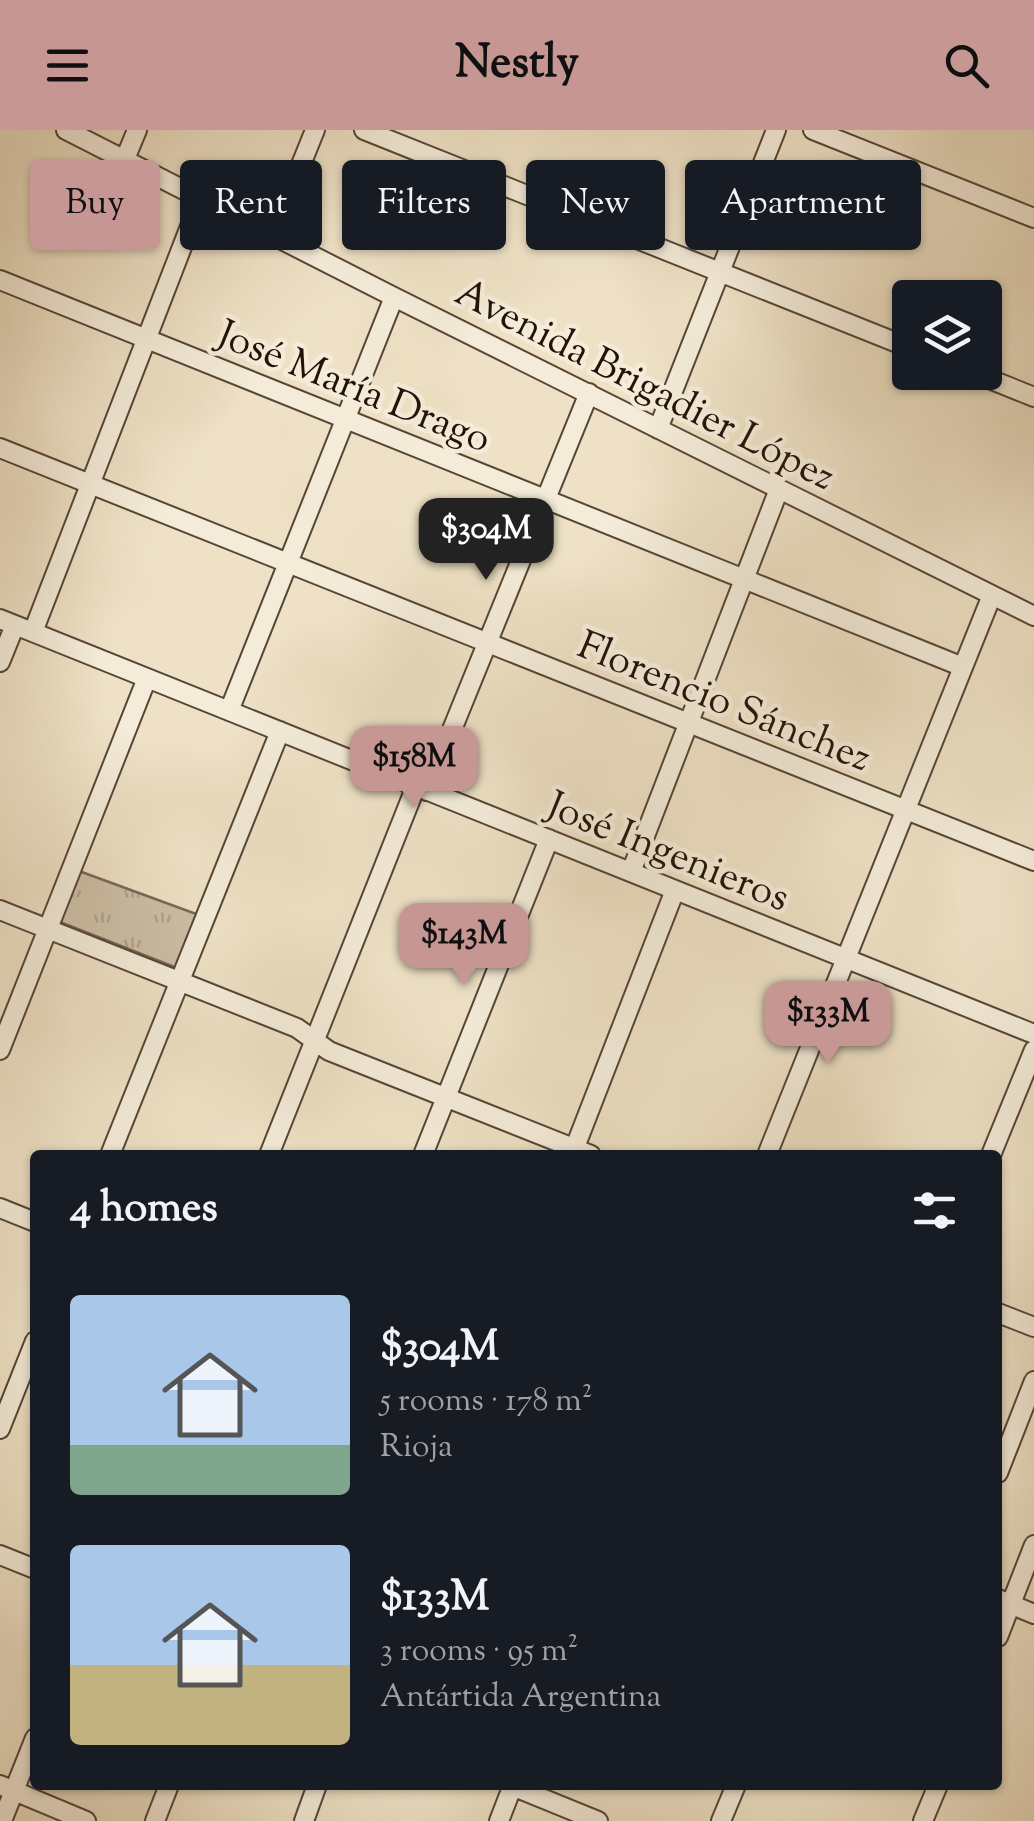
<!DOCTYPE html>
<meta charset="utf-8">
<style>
:root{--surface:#171b24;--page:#20242c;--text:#f1f3f6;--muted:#9ea1a6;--accent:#c59692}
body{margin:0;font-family:"Sorts Mill Goudy",serif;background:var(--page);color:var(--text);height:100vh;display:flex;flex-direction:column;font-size:38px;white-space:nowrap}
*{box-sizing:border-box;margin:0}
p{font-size:32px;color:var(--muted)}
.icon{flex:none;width:55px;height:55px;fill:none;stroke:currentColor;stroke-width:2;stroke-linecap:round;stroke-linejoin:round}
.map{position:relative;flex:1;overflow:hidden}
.panel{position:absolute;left:30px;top:1020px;width:972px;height:640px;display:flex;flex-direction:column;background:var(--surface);border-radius:10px;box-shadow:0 2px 8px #0004}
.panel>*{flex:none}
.guide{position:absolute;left:30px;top:30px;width:975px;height:90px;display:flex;gap:20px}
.controls{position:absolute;left:892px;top:150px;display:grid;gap:20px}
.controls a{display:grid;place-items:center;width:110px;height:110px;border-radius:10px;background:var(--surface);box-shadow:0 2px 8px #0004;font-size:50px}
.price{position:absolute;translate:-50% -85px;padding:0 22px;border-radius:20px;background:var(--accent);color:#111;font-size:32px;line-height:65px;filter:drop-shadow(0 2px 5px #0008)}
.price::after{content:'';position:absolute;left:50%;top:60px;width:30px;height:22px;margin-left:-15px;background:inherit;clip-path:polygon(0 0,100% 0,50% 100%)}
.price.on{background:#222;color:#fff}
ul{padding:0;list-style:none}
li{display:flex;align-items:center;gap:30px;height:250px;padding:0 40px}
li span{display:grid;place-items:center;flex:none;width:280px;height:200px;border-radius:10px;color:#555}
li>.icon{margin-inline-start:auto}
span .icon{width:120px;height:120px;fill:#fffc;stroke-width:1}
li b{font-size:42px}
h2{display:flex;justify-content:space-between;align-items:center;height:120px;padding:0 40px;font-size:42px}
.pill{padding:0 35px;border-radius:10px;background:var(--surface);box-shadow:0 2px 8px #0004;font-size:35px;line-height:90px}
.pill.on{background:var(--accent);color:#111}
header{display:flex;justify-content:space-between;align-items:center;height:130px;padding:0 40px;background:var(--accent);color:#111;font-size:45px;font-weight:800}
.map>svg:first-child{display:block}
.park{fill:url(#park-tufts);stroke:#786857;stroke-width:2.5}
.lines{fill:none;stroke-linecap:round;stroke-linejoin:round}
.minor-casing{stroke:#564638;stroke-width:22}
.minor{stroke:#f4ecd9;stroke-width:18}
.labels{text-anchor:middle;stroke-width:9;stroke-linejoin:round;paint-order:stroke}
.street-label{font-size:40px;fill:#241209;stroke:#f4ecd9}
</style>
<header><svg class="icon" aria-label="menu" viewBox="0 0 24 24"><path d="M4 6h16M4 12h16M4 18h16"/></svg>Nestly<svg class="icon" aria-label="search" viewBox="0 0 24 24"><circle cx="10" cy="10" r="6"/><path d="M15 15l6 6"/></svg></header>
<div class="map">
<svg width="1034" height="1691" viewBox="0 0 1034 1691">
<defs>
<pattern id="park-tufts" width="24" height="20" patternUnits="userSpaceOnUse" patternTransform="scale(2.5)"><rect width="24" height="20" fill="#ccbea5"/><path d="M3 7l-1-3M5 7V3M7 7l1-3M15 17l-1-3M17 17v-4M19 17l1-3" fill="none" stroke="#afa28d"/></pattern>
</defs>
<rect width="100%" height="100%" fill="#eee1c5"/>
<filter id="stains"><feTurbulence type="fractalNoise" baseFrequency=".002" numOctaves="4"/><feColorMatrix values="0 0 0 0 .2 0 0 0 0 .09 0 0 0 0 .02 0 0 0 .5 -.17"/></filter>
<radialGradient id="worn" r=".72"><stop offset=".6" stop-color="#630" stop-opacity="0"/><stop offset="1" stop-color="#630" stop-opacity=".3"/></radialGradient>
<path class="park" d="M 79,741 L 199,785 L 177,838 L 60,792 Z"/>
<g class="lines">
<g class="minor-casing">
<path id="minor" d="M 66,0 L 394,167 L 1034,486
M 364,0 L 910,218
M 813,0 L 1034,88
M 125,29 L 137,0
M 273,104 L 315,0
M 0,150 L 963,537
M 972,242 L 1034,267
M 658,299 L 776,0
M 0,318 L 1034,731
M 0,489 L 1034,904
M 33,502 L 201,68
M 0,532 L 15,495
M 229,581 L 394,167
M 427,661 L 589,263
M 631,742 L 779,359
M 0,780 L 297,898 L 329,921 L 591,1025
M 0,920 L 147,548
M 110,1025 L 280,601
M 269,1025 L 416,656
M 423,1025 L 549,709
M 572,1025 L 675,760
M 767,1025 L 992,465
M 991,1025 L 1034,920
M 0,1078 L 35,1092
M 998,1183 L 1034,1197
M 0,1299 L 35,1211
M 998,1343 L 1034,1251
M 0,1425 L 35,1439
M 998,1469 L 1034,1484
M 998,1507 L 1034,1415
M 0,1655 L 86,1691
M 512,1656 L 598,1691
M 2,1691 L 35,1608
M 155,1691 L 169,1655
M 304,1691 L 317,1655
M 499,1691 L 513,1655
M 721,1691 L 736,1655
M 923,1691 L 938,1655"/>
</g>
<use href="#minor" class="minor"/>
</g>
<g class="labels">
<g class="street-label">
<text transform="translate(646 253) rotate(27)" y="14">Avenida Brigadier López</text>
<text transform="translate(355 255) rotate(22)" y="14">José María Drago</text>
<text transform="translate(725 570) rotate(22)" y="14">Florencio Sánchez</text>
<text transform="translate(669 720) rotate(22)" y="14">José Ingenieros</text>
</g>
</g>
<rect width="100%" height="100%" filter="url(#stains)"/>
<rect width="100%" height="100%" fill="url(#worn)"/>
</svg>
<div class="controls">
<a><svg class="icon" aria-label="layers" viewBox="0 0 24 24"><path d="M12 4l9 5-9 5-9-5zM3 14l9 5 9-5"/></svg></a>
</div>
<b class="price on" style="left:486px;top:453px">$304M</b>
<b class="price" style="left:414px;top:681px">$158M</b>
<b class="price" style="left:464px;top:858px">$143M</b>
<b class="price" style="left:828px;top:936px">$133M</b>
<div class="guide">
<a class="pill on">Buy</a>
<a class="pill">Rent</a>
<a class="pill">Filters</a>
<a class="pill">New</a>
<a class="pill">Apartment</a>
</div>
<section class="panel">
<h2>4 homes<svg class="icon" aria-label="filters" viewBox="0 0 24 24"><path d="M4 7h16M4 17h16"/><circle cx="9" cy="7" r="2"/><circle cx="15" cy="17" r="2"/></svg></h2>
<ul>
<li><span style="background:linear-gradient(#a9c7e8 75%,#7fa58c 0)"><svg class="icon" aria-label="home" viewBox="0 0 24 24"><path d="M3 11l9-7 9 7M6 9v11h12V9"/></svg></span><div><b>$304M</b><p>5 rooms · 178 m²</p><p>Rioja</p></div></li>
<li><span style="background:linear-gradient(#a9c7e8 60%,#c2b280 0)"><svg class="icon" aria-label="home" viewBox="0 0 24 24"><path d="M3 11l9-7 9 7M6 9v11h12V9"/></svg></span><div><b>$133M</b><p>3 rooms · 95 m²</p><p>Antártida Argentina</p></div></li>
</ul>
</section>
</div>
